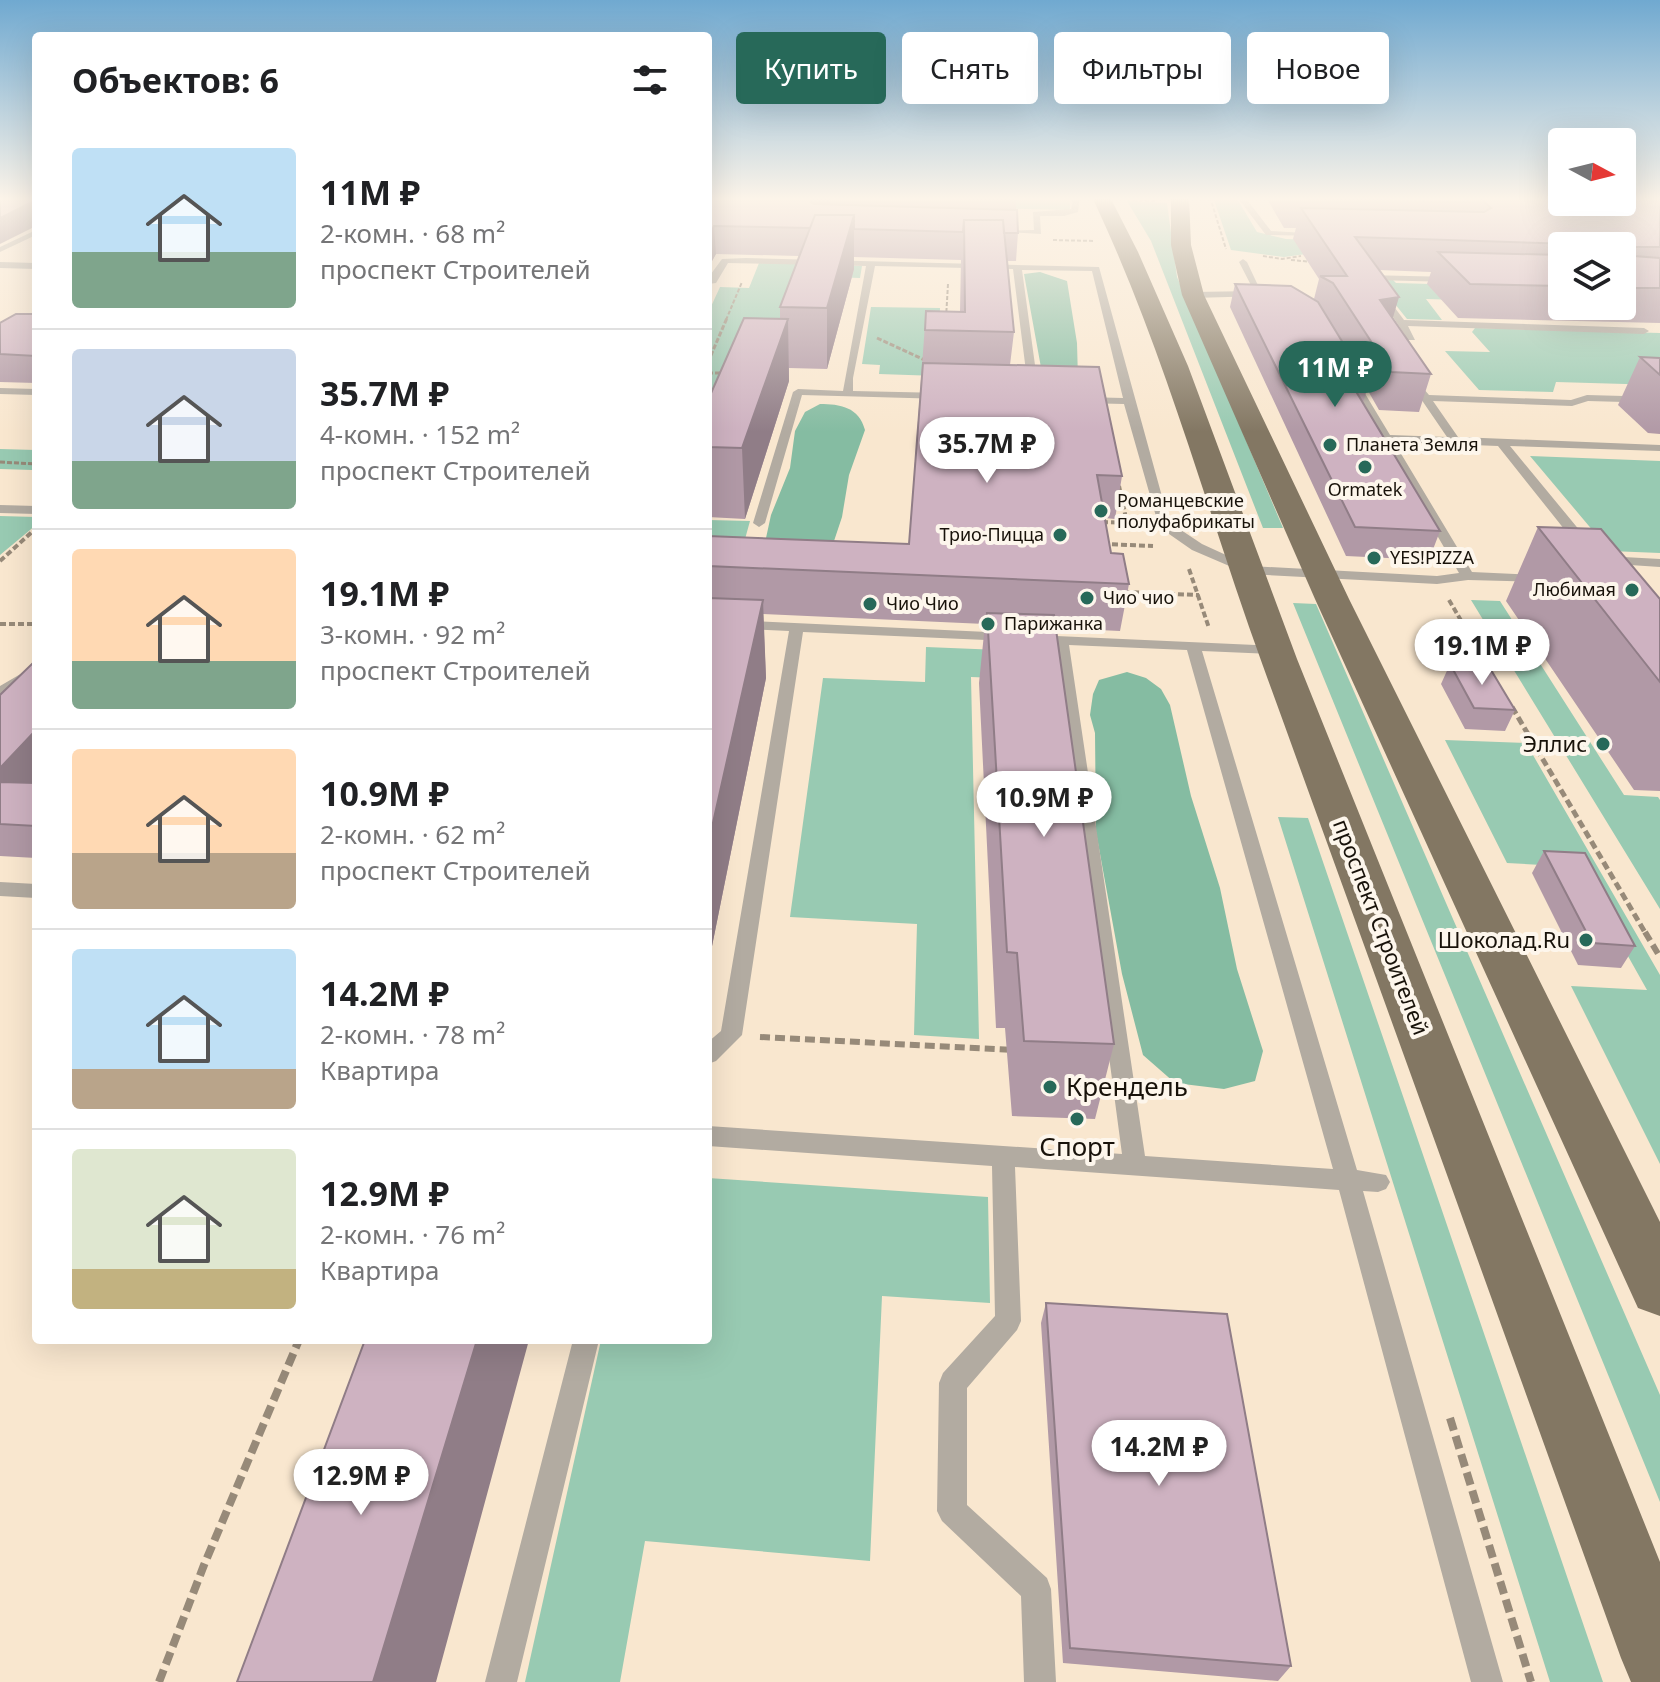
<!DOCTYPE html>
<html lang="ru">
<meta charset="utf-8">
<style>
:root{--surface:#fff;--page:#f6f6f6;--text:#202124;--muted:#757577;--line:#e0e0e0;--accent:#276959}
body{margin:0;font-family:"Noto Sans",sans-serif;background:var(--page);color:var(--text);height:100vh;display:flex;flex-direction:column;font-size:30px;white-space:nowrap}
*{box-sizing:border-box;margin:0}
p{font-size:26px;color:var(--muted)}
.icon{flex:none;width:44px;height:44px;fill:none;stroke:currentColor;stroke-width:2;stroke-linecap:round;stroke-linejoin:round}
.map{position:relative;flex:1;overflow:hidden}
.panel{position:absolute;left:32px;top:32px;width:680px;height:1312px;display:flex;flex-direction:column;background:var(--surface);border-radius:8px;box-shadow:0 8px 32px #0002}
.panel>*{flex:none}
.hud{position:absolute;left:736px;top:32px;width:760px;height:72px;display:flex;gap:16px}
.needle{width:52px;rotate:97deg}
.fabs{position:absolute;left:1548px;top:128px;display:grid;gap:16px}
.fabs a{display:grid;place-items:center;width:88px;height:88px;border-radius:8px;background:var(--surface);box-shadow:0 8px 32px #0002;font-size:40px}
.price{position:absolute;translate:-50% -68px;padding:0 18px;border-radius:28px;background:#fff;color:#222;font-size:26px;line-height:52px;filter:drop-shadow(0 2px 4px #0008)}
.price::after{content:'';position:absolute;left:50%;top:48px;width:24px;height:18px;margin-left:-12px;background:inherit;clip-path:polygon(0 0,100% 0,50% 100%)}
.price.active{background:var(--accent);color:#fff}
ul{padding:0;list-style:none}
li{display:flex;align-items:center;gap:24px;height:200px;padding:0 40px}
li+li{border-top:2px solid var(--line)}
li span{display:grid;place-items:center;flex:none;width:224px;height:160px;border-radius:8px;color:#555}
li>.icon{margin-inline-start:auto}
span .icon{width:96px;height:96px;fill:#fffc;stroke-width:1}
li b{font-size:34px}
h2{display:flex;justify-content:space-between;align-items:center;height:96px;padding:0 40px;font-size:34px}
.pill{padding:0 28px;border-radius:8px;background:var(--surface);box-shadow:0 8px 32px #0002;font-size:28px;line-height:72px}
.pill.active{background:var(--accent);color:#fff}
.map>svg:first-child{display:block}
.green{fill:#98cab2}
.forest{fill:#85bca2}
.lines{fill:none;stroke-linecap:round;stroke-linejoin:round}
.path-far5{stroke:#978a79;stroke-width:2;stroke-dasharray:4 2;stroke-linecap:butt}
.path-far4{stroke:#978a79;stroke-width:3;stroke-dasharray:5 2;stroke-linecap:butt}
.path-far3{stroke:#978a79;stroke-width:4;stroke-dasharray:6 3;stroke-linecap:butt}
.path-far2{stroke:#978a79;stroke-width:5;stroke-dasharray:8 4;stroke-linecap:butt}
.path-far1{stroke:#978a79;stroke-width:6;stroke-dasharray:10 5;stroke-linecap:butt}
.path{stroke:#978a79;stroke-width:8;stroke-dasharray:13 6;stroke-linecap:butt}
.service{fill:#b2aba1;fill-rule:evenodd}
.primary{fill:#837763;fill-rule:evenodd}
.wall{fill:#b199a6;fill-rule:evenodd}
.shaded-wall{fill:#907d87}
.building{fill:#ceb2c1;stroke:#907d87;stroke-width:2}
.poi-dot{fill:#276959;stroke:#fdf6ec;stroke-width:3}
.labels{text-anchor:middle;stroke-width:8;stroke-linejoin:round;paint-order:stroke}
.far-poi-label{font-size:18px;fill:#18120a;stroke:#fdf6ec;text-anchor:start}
.poi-label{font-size:22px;fill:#18120a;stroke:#fdf6ec;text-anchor:end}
.street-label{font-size:22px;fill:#18120a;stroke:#fdf6ec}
.near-poi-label{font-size:26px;fill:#18120a;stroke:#fdf6ec;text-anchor:start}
</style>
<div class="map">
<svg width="1660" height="1682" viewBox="0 0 1660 1682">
<rect width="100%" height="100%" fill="#f9e7cf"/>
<path class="green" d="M 985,197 L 1070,197 L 1070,210 L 855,205 Z
M 1213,197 L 1236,197 L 1257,232 L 1286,239 L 1314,240 L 1321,252 L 1284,257 L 1231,250 Z
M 1127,201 L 1167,203 L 1177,277 L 1283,528 L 1263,528 L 1151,241 Z
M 759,263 L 862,266 L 860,278 L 801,276 L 771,371 L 740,370 L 708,459 L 708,313 L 720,287 L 749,288 Z
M 1375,279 L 1392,279 L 1396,283 L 1538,287 L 1562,303 L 1426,299 L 1442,320 L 1407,319 Z
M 871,307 L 940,308 L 938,376 L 879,374 L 880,365 L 862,364 Z
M 1475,328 L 1660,333 L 1660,385 L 1556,382 L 1553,392 L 1479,390 L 1445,351 L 1490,352 L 1472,332 Z
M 0,449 L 36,450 L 36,467 L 32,470 L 0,469 Z
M 1530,456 L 1660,461 L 1660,553 L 1610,551 Z
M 0,516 L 36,517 L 36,525 L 0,555 Z
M 708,520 L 750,521 L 737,568 L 708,567 Z
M 1471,600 L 1500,601 L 1624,795 L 1658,797 L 1660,800 L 1660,909 Z
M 1293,603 L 1316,604 L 1660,1395 L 1660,1502 Z
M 926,647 L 1047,652 L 1050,680 L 971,677 L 979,1039 L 914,1035 L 917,924 L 790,917 L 823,678 L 925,682 Z
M 1445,740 L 1526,743 L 1660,975 L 1660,1164 L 1571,986 L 1647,990 L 1578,867 L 1507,863 Z
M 1278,817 L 1308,818 L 1603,1682 L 1550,1682 Z
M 708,1178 L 988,1197 L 990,1303 L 882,1296 L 870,1561 L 645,1541 L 620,1682 L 525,1682 L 601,1340 L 708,1340 Z"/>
<path class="forest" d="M 1040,272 L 1067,281 L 1077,343 L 1078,379 L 1042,373 L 1024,274 Z
M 820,404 C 840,404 859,407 865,430 L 849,475 L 842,517 L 832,547 L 766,538 L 771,515 L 790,468 L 795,431 L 805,412 Z
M 1127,672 L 1146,678 L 1161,689 L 1170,705 L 1191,796 L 1220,888 L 1237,969 L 1263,1051 L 1255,1081 L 1224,1089 L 1175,1083 L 1143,1055 L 1122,974 L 1096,832 L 1095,733 L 1090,715 L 1093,694 L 1099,680 Z"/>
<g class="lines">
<path class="path-far5" d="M 1210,197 L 1226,249
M 1133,200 L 1155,201
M 1053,240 L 1095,241
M 1263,256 L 1282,259 L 1301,256
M 1291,260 L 1313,262
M 946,318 L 948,284
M 726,320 L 742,282"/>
<path class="path-far4" d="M 877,338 L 929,362
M 708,362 L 727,318
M 708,373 L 723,373
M 0,462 L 36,464"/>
<path class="path-far3" d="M 1119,486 L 1127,523 L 1142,526
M 1102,522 L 1128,523
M 1103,544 L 1153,546
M 0,561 L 32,532
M 1189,569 L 1209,628
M 1124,592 L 1199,595
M 1449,600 L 1490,670
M 0,624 L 36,624"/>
<path class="path-far2" d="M 1512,707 L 1646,934"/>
<path class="path-far1" d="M 1645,932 L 1660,957
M 760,1037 L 1014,1050"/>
<path class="path" d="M 1450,1418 L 1531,1682
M 159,1682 L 204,1565 L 299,1340"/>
<path class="service" d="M 1073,197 L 1080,197 L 1078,212 L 1064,216 L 1040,216 L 1041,234 L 990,231 L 1034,230 L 1033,212 L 1071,209 Z
M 1237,197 L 1245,197 L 1271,231 L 1323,234 L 1319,236 L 1266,235 Z
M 36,230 L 36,235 L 0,252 L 0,247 Z
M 746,258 L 1099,267 L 1169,522 L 1202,544 L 1250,566 L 1437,576 L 1459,573 L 1346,379 L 1347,377 L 1355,377 L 1390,435 L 1447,437 L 1406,377 L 1411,374 L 1429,395 L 1571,400 L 1587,395 L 1660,397 L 1660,403 L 1588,401 L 1572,406 L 1433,401 L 1458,437 L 1660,445 L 1660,451 L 1510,446 L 1590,543 L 1592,546 L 1585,550 L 1580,549 L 1498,446 L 1394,442 L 1472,572 L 1538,575 L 1545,579 L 1543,582 L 1468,580 L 1437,584 L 1248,574 L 1192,550 L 1159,527 L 1124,404 L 1082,403 L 1077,400 L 1082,397 L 1123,398 L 1092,271 L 1022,270 L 1038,387 L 1033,390 L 1028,387 L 1013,269 L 875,266 L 853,378 L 853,391 L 945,393 L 950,396 L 945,399 L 802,395 L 765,523 L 759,527 L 753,523 L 793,392 L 798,389 L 843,391 L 866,266 L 728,263 L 716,283 L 708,284 L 708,278 L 722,259 Z
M 1243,259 L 1247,262 L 1263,296 L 1193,298 L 1189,295 L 1193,292 L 1254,291 L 1239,262 Z
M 0,262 L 36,263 L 36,269 L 0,268 Z
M 1365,275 L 1454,277 L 1451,282 L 1374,280 L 1404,320 L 1644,328 L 1649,331 L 1644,334 L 1408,326 L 1415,340 L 1385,340 L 1380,337 L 1382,335 L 1405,335 Z
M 0,388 L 36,389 L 36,395 L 0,394 Z
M 0,505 L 36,506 L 36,514 L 0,513 Z
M 1605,556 L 1660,559 L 1660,567 L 1600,563 L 1598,560 Z
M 708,619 L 1009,633 L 1016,637 L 1009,641 L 803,632 L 742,1035 L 716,1061 L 708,1064 L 708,1042 L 721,1031 L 789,631 L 708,627 Z
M 1034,635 L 1275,646 L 1282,650 L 1275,654 L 1202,651 L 1357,1170 L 1386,1175 L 1390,1182 L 1386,1189 L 1378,1192 L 1363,1191 L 1503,1682 L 1471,1682 L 1339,1190 L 1015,1167 L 1021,1321 L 1017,1330 L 967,1388 L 967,1505 L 1047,1578 L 1051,1589 L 1056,1682 L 1024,1682 L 1021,1596 L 942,1521 L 937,1511 L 939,1383 L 943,1373 L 995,1316 L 992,1166 L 708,1146 L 708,1126 L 1122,1154 L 1054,644 L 1029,642 L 1029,636 ZM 1069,645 L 1187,650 L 1333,1169 L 1145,1156 Z
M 36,665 L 36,677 L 0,698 L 0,686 Z
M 0,882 L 36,884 L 36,898 L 0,896 Z
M 573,1340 L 599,1340 L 517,1682 L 485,1682 Z"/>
<path class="primary" d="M 1092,197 L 1110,197 L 1138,252 L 1188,366 L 1297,659 L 1660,1562 L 1660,1682 L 1631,1682 L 1621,1658 C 1502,1327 1383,997 1263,666 C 1206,509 1164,348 1092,197 Z
M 1171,197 L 1189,197 L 1191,245 L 1204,295 L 1349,599 L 1660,1222 L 1660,1316 L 1638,1308 L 1315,599 L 1182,295 L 1171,245 Z"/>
</g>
<path class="wall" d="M 708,197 L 1016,197 L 1016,210 L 1018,233 L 1016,261 L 1007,261 L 1014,332 L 1010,365 L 1122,476 L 1115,519 L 1105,518 L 1111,553 L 1129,584 L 1120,631 L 1056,628 L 1114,1044 L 1095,1119 L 1012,1116 L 1005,1028 L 996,1028 L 979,683 L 985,624 L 763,614 L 766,678 L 708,966 L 708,536 L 909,544 L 926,311 L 960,312 L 961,260 L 854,257 L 854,269 L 827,369 L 789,368 L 789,381 L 745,519 L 708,517 L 708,400 L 780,319 L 780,307 L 799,256 L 716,254 L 708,268 Z
M 1266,197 L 1660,197 L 1660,323 L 1458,318 L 1427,284 L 1431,272 L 1379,270 L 1393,318 L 1431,374 L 1419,412 L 1379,410 L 1367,389 L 1363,403 L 1440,531 L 1429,560 L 1346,556 L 1230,307 L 1235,284 L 1314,299 L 1319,279 L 1293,239 L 1296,228 L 1284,228 ZM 1562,246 L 1622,246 L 1622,306 L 1562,306 Z
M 36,314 L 36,383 L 0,382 L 0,323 Z
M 1640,357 L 1660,358 L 1660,434 L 1648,433 L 1618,405 Z
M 1538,527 L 1660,599 L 1660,791 L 1634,790 L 1506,601 Z
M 1450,664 L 1515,710 L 1505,731 L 1465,729 L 1441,684 Z
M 0,695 L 34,783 L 36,783 L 36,858 L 0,856 Z
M 1544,851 L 1635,946 L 1621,968 L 1578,965 L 1532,873 Z
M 1046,1303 L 1291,1666 L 1278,1681 L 1063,1663 L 1041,1323 Z"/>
<path class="shaded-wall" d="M 815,197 L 830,197 L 830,207 L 811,228 L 811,202 Z
M 36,200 L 36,226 L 0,244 L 0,218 Z
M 854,215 L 854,269 L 827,369 L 827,308 Z
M 714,226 L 716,254 L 708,268 L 708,237 Z
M 1399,297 L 1389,331 L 1380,300 Z
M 788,319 L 789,381 L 745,519 L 742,448 Z
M 763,600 L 766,678 L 708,966 L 708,845 Z
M 36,730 L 36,782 L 8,813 L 0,801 L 0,768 Z
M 477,1340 L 529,1340 L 436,1682 L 373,1682 Z"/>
<path class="building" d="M 0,197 L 36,197 L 36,200 L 0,218 Z
M 708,197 L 815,197 L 811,202 L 814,204 L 1017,210 L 1018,233 L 1004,233 L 1003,220 L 964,220 L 963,232 L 854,229 L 854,215 L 815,215 L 810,228 L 714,226 L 708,237 Z
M 893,197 L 1016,197 L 1016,200 Z
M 1290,197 L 1464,197 L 1469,202 L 1291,198 Z
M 1479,197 L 1562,197 L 1562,202 L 1622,202 L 1622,197 L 1660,197 L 1660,247 L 1633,247 L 1634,256 L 1660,258 L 1660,288 L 1622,288 L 1622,246 L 1577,246 L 1574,244 L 1355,237 L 1399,297 L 1380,300 L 1431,374 L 1391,372 L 1333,283 L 1320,276 L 1347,276 L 1301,208 L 1484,212 L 1491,208 Z
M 815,215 L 854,215 L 827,308 L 780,307 Z
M 964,220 L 1003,220 L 1014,332 L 925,330 L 926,311 L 965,312 Z
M 1438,252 L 1562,255 L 1562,286 L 1470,284 Z
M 1235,284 L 1291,286 L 1318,302 L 1368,384 L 1351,383 L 1440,531 L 1355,527 Z
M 16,314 L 36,314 L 36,356 L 0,354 L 0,323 Z
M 744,318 L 788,319 L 742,448 L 708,447 L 708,400 Z
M 1640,357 L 1660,358 L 1660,375 Z
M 923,363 L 1099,367 L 1122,476 L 1097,475 L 1111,553 L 1123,554 L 1129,584 L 708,566 L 708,536 L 909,544 Z
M 1538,527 L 1601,529 L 1660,599 L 1660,682 Z
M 708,598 L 763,600 L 708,845 Z
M 987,613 L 1054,615 L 1114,1044 L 1024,1041 L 1017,953 L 1007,952 Z
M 36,660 L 36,730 L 0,768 L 0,695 Z
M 1450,664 L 1488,665 L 1515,710 L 1474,708 Z
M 0,782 L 36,783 L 36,826 L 0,824 Z
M 1544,851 L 1585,853 L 1635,946 L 1592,943 Z
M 1046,1303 L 1227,1314 L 1291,1666 L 1070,1648 Z
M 365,1340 L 477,1340 L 373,1682 L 237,1682 Z"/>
<linearGradient id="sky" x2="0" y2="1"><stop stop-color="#70a9d0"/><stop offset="0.46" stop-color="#fcf4e9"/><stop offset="1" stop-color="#fcf4e9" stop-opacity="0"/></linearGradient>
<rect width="1660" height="432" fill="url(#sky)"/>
<g class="poi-dot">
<circle cx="1330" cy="445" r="8"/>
<circle cx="1365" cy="467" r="8"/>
<circle cx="1101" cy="511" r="8"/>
<circle cx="1060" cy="535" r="8"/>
<circle cx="1374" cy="558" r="8"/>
<circle cx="1632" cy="590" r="8"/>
<circle cx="1087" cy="598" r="8"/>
<circle cx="870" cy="604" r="8"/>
<circle cx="988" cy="624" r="8"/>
<circle cx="1603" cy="744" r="8"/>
<circle cx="1586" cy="940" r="8"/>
<circle cx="1050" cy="1087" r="8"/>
<circle cx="1077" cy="1119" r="8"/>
</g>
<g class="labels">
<g class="far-poi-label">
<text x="1346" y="451">Планета Земля</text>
<text x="1365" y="496" text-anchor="middle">Ormatek</text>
<text x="1117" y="507">Романцевские<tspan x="1117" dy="21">полуфабрикаты</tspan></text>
<text x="1044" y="541" text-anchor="end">Трио-Пицца</text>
<text x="1390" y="564">YES!PIZZA</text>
<text x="1616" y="596" text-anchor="end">Любимая</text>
<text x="1103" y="604">Чио чио</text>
<text x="886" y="610">Чио Чио</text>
<text x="1004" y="630">Парижанка</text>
</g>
<g class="poi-label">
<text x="1587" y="752">Эллис</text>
<text x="1570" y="948">Шоколад.Ru</text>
</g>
<g class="street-label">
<text transform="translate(1381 927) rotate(69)" y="8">проспект Строителей</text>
</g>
<g class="near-poi-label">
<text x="1066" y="1096">Крендель</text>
<text x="1077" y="1156" text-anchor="middle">Спорт</text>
</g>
</g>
</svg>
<div class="fabs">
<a><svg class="needle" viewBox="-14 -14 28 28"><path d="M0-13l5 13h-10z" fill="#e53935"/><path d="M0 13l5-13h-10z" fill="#757577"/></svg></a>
<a><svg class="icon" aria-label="layers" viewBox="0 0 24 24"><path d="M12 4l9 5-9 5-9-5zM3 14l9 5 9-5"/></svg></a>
</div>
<b class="price active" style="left:1335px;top:409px">11M ₽</b>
<b class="price" style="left:987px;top:485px">35.7M ₽</b>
<b class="price" style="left:1482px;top:687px">19.1M ₽</b>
<b class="price" style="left:1044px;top:839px">10.9M ₽</b>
<b class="price" style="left:1159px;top:1488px">14.2M ₽</b>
<b class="price" style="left:361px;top:1517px">12.9M ₽</b>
<div class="hud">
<a class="pill active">Купить</a>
<a class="pill">Снять</a>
<a class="pill">Фильтры</a>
<a class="pill">Новое</a>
</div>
<section class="panel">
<h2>Объектов: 6<svg class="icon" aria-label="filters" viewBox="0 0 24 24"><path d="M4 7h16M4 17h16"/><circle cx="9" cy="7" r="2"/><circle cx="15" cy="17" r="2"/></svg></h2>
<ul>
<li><span style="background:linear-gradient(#bfe0f5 65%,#7fa58c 0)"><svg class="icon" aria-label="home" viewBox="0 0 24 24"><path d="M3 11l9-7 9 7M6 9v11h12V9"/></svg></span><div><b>11M ₽</b><p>2-комн. · 68 m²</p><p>проспект Строителей</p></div></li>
<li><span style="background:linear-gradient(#c9d6e8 70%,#7fa58c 0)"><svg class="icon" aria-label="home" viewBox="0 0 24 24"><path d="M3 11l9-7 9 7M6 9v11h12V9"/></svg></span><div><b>35.7M ₽</b><p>4-комн. · 152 m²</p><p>проспект Строителей</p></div></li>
<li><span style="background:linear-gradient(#ffd9b3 70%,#7fa58c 0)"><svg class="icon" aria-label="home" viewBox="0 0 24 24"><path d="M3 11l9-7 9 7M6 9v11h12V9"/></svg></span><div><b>19.1M ₽</b><p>3-комн. · 92 m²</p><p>проспект Строителей</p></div></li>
<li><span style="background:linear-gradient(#ffd9b3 65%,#b9a48a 0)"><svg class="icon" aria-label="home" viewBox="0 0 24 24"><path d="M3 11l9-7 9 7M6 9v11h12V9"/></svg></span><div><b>10.9M ₽</b><p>2-комн. · 62 m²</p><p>проспект Строителей</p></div></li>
<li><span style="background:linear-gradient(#bfe0f5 75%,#b9a48a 0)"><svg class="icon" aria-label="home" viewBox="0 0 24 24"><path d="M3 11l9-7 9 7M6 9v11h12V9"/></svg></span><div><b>14.2M ₽</b><p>2-комн. · 78 m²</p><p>Квартира</p></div></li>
<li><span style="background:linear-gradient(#dfe7d0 75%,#c2b280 0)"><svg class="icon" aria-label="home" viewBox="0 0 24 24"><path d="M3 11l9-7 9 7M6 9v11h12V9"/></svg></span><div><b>12.9M ₽</b><p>2-комн. · 76 m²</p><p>Квартира</p></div></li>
</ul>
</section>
</div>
